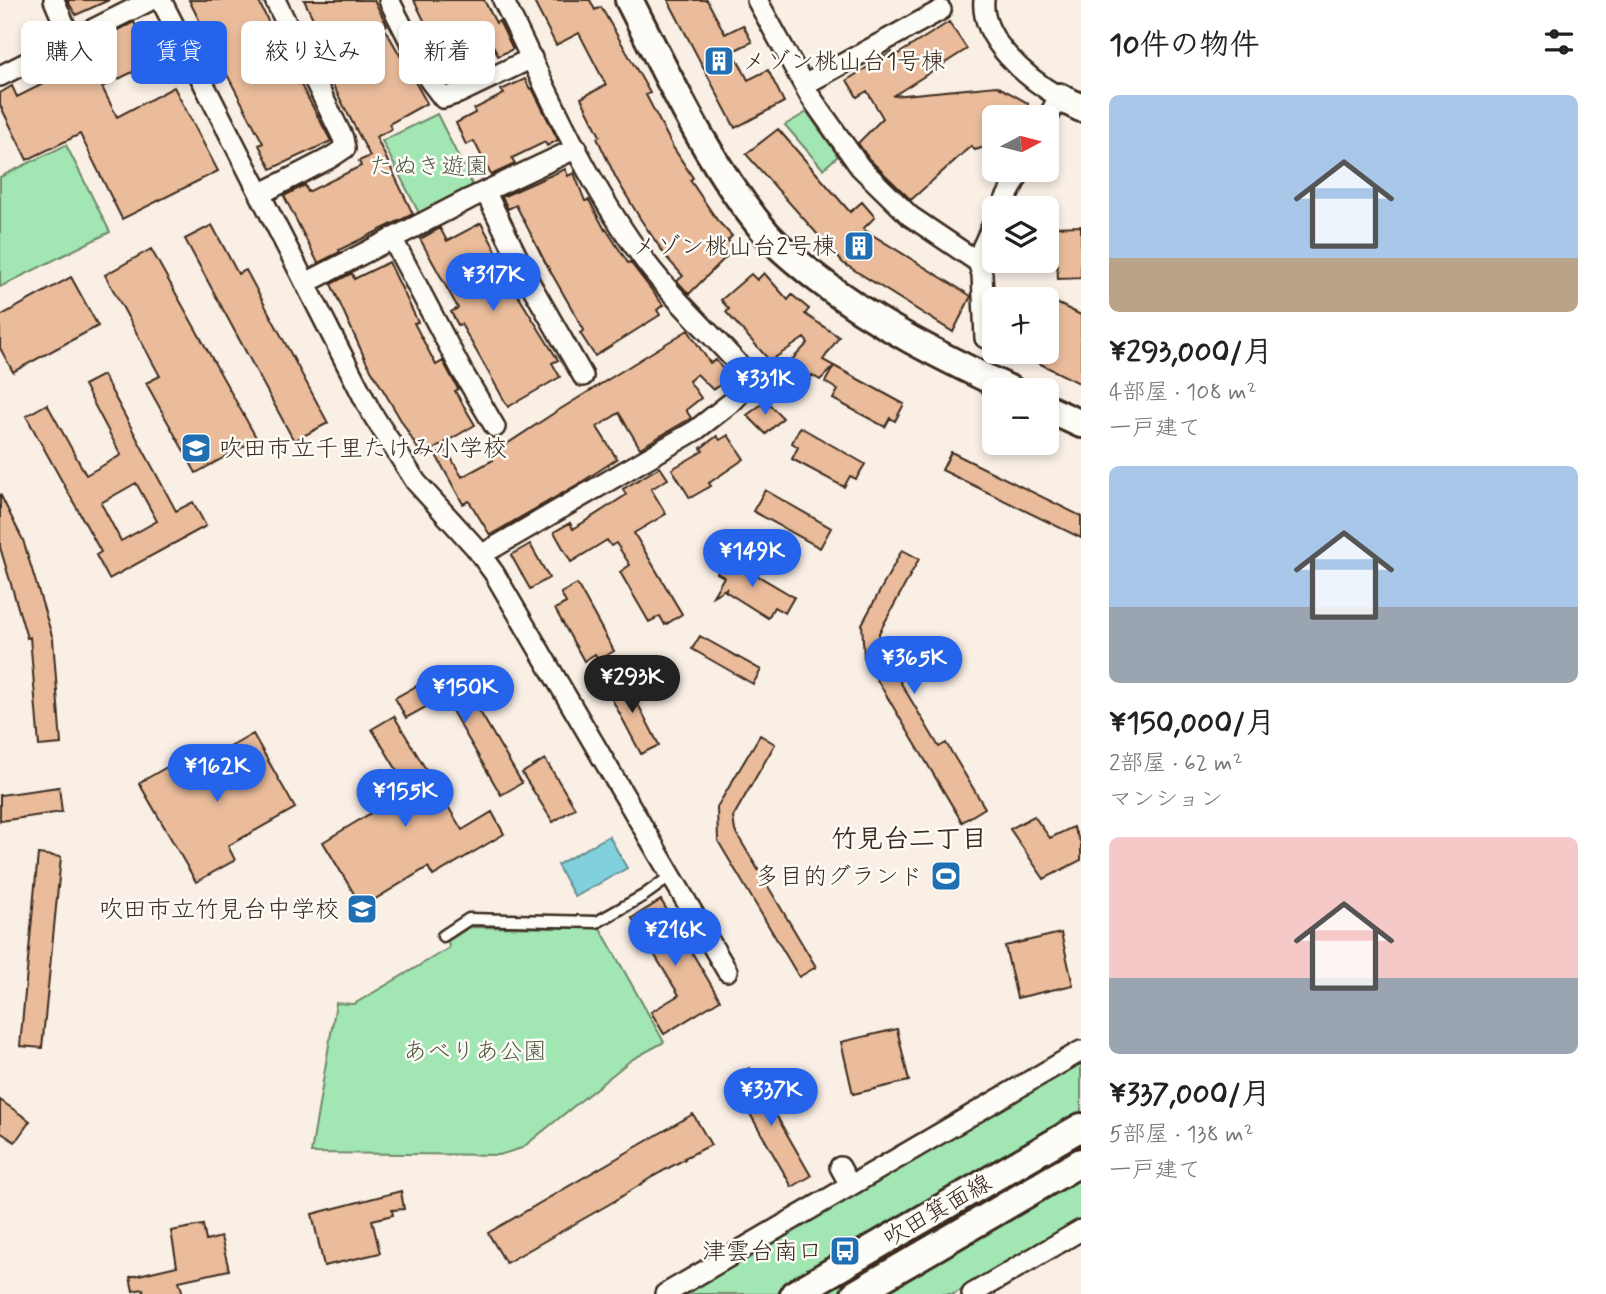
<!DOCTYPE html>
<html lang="ja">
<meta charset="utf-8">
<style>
:root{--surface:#fff;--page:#f6f6f6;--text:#222;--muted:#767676;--accent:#2563eb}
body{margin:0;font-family:Mynerve,"Klee One",sans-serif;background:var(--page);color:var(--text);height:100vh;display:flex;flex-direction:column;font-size:26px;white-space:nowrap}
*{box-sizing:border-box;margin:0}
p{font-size:23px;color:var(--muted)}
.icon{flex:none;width:38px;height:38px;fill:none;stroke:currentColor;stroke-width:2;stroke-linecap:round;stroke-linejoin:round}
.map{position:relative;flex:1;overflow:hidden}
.details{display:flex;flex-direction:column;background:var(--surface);width:525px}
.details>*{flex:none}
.top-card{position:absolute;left:21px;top:21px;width:665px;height:63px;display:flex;gap:14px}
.needle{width:46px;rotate:83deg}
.fabs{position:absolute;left:982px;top:105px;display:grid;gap:14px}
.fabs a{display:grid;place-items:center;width:77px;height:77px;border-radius:10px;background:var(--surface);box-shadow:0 4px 10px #0003;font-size:35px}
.price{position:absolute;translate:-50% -60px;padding:0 16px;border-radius:24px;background:var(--accent);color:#fff;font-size:23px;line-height:46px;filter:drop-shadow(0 2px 4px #0008)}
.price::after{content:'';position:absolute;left:50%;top:42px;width:21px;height:16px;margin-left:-10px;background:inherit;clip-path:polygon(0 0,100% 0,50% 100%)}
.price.selected{background:#222;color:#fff}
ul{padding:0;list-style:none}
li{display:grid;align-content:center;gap:14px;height:371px;padding:0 28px}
li span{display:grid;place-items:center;height:217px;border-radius:10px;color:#555}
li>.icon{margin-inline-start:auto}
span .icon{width:126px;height:126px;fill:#fffc;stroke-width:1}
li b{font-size:30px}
h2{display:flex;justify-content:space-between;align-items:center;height:84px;padding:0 28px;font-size:30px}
.pill{padding:0 24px;border-radius:10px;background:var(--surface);box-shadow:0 4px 10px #0003;font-size:24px;line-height:63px}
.pill.selected{background:var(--accent);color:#fff}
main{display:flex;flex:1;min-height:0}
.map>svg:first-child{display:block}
.green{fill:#a1e6b3;stroke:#6e8868;stroke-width:2}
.water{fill:#81d0dd;stroke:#658e91;stroke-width:2}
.building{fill:#eabc9b;stroke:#3b2a1e;stroke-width:2;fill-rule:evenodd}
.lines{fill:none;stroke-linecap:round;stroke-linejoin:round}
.lane-casing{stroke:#3b2a1e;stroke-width:15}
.street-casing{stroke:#3b2a1e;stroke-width:24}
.secondary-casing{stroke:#3b2a1e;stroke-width:32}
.lane{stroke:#fdfcf7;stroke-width:10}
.street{stroke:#fdfcf7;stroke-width:19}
.secondary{stroke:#fdfcf7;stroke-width:26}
.labels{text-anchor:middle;stroke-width:5;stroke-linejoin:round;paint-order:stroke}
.poi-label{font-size:24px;fill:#3b2a1e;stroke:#fdfcf7;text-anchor:end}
.park-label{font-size:24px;fill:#545943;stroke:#fdfcf7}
.street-label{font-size:24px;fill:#3b2a1e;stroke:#fdfcf7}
.neighbourhood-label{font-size:26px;font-weight:bold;fill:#3b2a1e;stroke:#fdfcf7}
</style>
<main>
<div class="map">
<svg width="1081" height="1294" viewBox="0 0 1081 1294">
<rect width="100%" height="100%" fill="#f9efe5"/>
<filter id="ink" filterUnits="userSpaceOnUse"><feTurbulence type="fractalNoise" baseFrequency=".0143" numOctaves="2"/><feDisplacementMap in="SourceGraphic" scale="14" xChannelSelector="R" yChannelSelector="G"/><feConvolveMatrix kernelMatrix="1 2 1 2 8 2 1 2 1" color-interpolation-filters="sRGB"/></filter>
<g filter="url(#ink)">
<path class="green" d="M 807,112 L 838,156 L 823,169 L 785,125 Z
M 437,114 L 475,190 L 421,217 L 382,141 Z
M 66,145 L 110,232 L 0,287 L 0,177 Z
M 470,927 L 600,928 L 664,1042 L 631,1060 L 522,1148 L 499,1155 L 311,1153 L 336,1003 L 354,1004 L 449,948 L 448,941 Z
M 1081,1058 L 1081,1116 L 777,1294 L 680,1294 Z
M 1081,1139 L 1081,1151 L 837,1294 L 815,1294 Z
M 1081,1175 L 1081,1220 L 954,1294 L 876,1294 Z"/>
<path class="water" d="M 609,836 L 627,868 L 575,897 L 557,865 Z"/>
<path class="building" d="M 67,0 L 109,0 L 76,15 Z
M 189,0 L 258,0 L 298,84 L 300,83 L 331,141 L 271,169 L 259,145 L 263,143 L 222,65 L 220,66 L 205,40 L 208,38 Z
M 304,0 L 374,0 L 387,25 L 384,27 L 427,103 L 389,124 L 392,129 L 376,137 L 413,214 L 339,250 L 340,252 L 318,263 L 284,196 L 305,185 L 308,192 L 361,166 L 359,161 L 370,156 L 326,72 L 337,68 Z
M 414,0 L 484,0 L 496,23 L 499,21 L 513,49 L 498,56 L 493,45 L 468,58 L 471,64 L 466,66 L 470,74 L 448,84 L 433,54 L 439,51 Z
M 533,0 L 590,0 L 595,10 L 601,7 L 650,93 L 646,95 L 673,147 L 693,178 L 690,180 L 717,220 L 732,236 L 728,240 L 733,250 L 689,294 L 677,281 L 683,276 L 667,258 L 641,220 L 616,178 L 597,138 L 600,136 L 581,98 L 606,85 L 579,33 L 556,45 Z
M 668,0 L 707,0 L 725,34 L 743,25 L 752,42 L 733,51 L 748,80 L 768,70 L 784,102 L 735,128 Z
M 134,22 L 153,62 L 102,87 L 117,117 L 174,87 L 218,171 L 122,219 L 80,134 L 27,160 L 0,105 L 0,93 L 12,86 L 17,97 L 53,79 L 47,66 Z
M 949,22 L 967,49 L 893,96 L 997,86 L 1028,103 L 1027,117 L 994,117 L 994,144 L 975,150 L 971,146 L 911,200 L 869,159 L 858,143 L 883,118 L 867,91 L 857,97 L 847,80 L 892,52 L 895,56 Z
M 525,79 L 530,89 L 532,88 L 558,140 L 547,146 L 545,142 L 512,158 L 515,164 L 491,175 L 474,141 L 466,145 L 456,123 L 475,113 L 474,109 L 504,94 L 501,90 Z
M 778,129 L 850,212 L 862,202 L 875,217 L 863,229 L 971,296 L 953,332 L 843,263 L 746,154 Z
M 565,169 L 568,176 L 574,173 L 585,201 L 589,200 L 605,230 L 606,229 L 628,263 L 630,262 L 663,305 L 657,310 L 660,315 L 595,356 L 580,333 L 584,330 L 545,262 L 516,205 L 508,209 L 502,197 Z
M 481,223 L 507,271 L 504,273 L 558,360 L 552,363 L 560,377 L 508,407 L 461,324 L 458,325 L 451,312 L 458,308 L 420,239 L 440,228 L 447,241 Z
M 212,225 L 238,274 L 246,270 L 328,423 L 294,441 L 185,239 Z
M 1081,226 L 1081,278 L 1058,279 L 1055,227 Z
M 151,249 L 257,439 L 196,473 L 146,383 L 160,376 L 105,275 Z
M 389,262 L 418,322 L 414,323 L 436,365 L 443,361 L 458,389 L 455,391 L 475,425 L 422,456 L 366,361 L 331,284 L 352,273 L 354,279 Z
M 764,273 L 788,300 L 792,295 L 809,309 L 805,314 L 839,337 L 823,360 L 834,366 L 820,380 L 812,375 L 806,386 L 781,371 L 808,343 L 804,338 L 770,361 L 726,312 L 729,309 L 721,300 L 751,274 L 757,280 Z
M 71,277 L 98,326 L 13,372 L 0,348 L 0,316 Z
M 1046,298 L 1081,315 L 1081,384 L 1016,352 L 1046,352 Z
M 688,330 L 710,363 L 716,360 L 727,375 L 723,378 L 725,381 L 713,390 L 697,374 L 689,381 L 701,398 L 686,410 L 691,418 L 640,448 L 619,413 L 597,427 L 617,459 L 580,483 L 490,535 L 469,501 L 463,504 L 436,455 L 446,449 L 462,477 L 493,460 L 490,455 L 554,413 Z
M 834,366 L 904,404 L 895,421 L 890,418 L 885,427 L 833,399 L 838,390 L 825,382 Z
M 103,375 L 176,511 L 193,502 L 206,526 L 109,579 L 96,555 L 101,552 L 26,416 L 47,404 L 86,475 L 121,455 L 84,385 ZM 136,483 L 157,521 L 121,541 L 101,503 Z
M 766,401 L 783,418 L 766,434 L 747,415 Z
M 800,427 L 865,464 L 856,479 L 850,476 L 844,487 L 792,459 L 798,447 L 792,443 Z
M 728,435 L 744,459 L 709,483 L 711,486 L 690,498 L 672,469 L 703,451 L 701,448 L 717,436 L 720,440 Z
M 951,452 L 1081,516 L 1081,538 L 942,470 Z
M 660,467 L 668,479 L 651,489 L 666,514 L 634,533 L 682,614 L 665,625 L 660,616 L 649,622 L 620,572 L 630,565 L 616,543 L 611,546 L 607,540 L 571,562 L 554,532 L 570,523 L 573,529 L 626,495 L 623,489 Z
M 765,490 L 831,528 L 820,548 L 753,511 Z
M 0,494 L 23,540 L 53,639 L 61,744 L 39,746 L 30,637 L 27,638 L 0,547 Z
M 530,544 L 549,578 L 530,589 L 511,555 Z
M 902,550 L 919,559 L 879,633 L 880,648 L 939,747 L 946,743 L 985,808 L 962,822 L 864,658 L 862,624 Z
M 726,557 L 794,597 L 785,613 L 774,607 L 768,618 L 725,591 L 727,588 L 713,596 L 724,577 L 717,573 Z
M 577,584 L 614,651 L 599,660 L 595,654 L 584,661 L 555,609 L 566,603 L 561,593 Z
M 700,636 L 761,670 L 753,684 L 692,649 Z
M 456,671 L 522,783 L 501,795 L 444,697 L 406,718 L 395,698 L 429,679 L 433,685 Z
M 624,677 L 659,745 L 641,754 L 605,686 Z
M 394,716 L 462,830 L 492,812 L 504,834 L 433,876 L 428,867 L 362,907 L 323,842 L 409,790 L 372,729 Z
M 253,734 L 295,808 L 228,846 L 235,860 L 196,882 L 139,783 L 179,760 L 186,772 Z
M 760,735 L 775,744 L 733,817 L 735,831 L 816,967 L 799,977 L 718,841 L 717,807 Z
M 545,759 L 575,808 L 553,822 L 522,773 Z
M 59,787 L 62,812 L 0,821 L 0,795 Z
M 1034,816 L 1050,838 L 1073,827 L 1081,843 L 1081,860 L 1044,879 L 1010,829 Z
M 38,854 L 61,857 L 42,1048 L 20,1046 Z
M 661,900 L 720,1000 L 664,1034 L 651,1012 L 679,995 L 632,918 Z
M 1061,933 L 1073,985 L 1017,998 L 1005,946 Z
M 897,1029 L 909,1081 L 853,1094 L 841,1042 Z
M 749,1068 L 811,1176 L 792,1187 L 730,1079 Z
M 0,1100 L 30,1121 L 15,1142 L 0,1132 Z
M 693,1114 L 711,1145 L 684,1158 L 685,1159 L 652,1177 L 613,1202 L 506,1263 L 488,1233 Z
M 401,1191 L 404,1209 L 392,1210 L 393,1215 L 372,1220 L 380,1253 L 324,1266 L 312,1214 Z
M 203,1225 L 206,1241 L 221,1237 L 229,1270 L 179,1281 L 183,1294 L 144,1294 L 143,1289 L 133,1291 L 130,1277 L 177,1266 L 171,1231 Z"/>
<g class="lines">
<g class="lane-casing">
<path id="lane" d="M 443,936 L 469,919 L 597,922 L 643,896 L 671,876"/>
</g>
<g class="street-casing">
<path id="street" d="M 54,0 L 71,40
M 161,0 L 371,412 L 416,482 L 475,547 L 494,573 L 727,971
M 389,0 L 430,81 L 443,98 L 459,93 L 532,58
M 757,0 L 810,96 L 860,167 L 910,216 L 978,262 L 982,274 L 985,338
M 984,0 C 980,39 1028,79 1059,97 L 1046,121
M 0,76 L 151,0
M 804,85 L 941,10
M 486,193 L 531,285 L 583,376
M 260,194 L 330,158 L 345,148 L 343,138 L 275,0
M 1001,208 L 1021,170
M 392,238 L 462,371 L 495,427
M 978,262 L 982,248 L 994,222
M 306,283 L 469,199 L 577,148
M 481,555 L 696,430 L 733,401 L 743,390 L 747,379 L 740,366 C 707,329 665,291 637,250 C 583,175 544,83 503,0
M 840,1167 L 850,1185
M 665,1294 L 1081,1051
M 972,1294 L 1081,1230"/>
</g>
<g class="secondary-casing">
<path id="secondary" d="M 629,0 C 670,80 708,164 766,233 C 780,249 797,262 814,276 C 874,324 942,357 1011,390
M 1059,97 L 1081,108
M 1046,408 L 1081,424
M 794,1294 L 1081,1127
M 855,1294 L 1081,1162"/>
</g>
<use href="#lane" class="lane"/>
<use href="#street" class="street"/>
<use href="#secondary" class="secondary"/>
</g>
</g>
<defs>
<g id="building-square" transform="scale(1.575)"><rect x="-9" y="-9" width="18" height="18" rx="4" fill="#1f6fb2" stroke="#fdfcf7"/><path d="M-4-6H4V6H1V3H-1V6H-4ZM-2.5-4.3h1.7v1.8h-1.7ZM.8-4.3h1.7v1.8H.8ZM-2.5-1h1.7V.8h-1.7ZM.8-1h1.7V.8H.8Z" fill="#fff"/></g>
<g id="school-square" transform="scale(1.575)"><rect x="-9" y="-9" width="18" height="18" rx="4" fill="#1f6fb2" stroke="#fdfcf7"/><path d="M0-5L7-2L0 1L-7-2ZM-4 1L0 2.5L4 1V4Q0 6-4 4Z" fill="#fff"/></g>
<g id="stadium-square" transform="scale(1.575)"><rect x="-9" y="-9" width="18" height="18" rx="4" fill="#1f6fb2" stroke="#fdfcf7"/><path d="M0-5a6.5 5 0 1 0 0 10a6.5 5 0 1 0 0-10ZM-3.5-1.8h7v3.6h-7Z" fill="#fff"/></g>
<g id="bus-square" transform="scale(1.575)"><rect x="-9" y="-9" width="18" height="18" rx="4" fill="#1f6fb2" stroke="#fdfcf7"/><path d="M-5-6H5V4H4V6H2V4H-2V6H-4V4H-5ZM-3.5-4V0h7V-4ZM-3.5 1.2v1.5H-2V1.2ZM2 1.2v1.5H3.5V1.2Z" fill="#fff"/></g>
</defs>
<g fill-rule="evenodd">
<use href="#building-square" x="719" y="61"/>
<use href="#building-square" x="859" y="246"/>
<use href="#school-square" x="196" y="448"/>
<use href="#stadium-square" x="946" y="876"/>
<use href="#school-square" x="362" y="909"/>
<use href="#bus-square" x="845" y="1251"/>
</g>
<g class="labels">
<g class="poi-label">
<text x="742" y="69" text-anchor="start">メゾン桃山台1号棟</text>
<text x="836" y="254">メゾン桃山台2号棟</text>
<text x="219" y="456" text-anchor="start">吹田市立千里たけみ小学校</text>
<text x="923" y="884">多目的グランド</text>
<text x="339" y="917">吹田市立竹見台中学校</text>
<text x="822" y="1259">津雲台南口</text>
</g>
<g class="park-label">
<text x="429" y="174">たぬき遊園</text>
<text x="475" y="1059">あべりあ公園</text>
</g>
<g class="street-label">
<text transform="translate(937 1210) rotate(-30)" y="8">吹田箕面線</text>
</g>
<g class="neighbourhood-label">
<text x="909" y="847">竹見台二丁目</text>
</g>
</g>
</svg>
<div class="fabs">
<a><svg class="needle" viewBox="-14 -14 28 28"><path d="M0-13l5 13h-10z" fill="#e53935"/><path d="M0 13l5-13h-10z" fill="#767676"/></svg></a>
<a><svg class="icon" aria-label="layers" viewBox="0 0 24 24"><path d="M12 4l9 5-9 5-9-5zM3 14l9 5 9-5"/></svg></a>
<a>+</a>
<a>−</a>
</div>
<b class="price" style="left:493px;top:313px">¥317K</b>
<b class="price" style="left:765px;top:417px">¥331K</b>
<b class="price" style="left:752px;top:589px">¥149K</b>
<b class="price" style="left:914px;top:696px">¥365K</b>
<b class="price selected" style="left:632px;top:715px">¥293K</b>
<b class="price" style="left:465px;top:725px">¥150K</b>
<b class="price" style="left:217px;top:804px">¥162K</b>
<b class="price" style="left:405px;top:829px">¥155K</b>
<b class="price" style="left:675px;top:968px">¥216K</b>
<b class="price" style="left:771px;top:1128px">¥337K</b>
<div class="top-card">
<a class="pill">購入</a>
<a class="pill selected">賃貸</a>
<a class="pill">絞り込み</a>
<a class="pill">新着</a>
</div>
</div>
<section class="details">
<h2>10件の物件<svg class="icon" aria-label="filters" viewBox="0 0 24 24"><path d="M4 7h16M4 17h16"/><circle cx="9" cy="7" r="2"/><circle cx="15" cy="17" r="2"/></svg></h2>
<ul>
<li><span style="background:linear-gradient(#a9c7e8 75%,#b9a48a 0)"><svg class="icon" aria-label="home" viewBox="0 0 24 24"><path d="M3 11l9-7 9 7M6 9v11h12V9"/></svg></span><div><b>¥293,000/月</b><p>4部屋 · 108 m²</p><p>一戸建て</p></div></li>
<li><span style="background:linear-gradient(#a9c7e8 65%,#9aa5b1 0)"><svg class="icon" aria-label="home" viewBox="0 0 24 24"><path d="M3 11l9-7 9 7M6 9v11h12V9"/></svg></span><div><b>¥150,000/月</b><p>2部屋 · 62 m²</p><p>マンション</p></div></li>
<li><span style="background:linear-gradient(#f6c9c9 65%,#9aa5b1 0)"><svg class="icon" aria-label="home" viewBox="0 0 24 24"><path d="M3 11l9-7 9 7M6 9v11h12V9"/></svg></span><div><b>¥337,000/月</b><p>5部屋 · 138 m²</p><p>一戸建て</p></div></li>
</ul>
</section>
</main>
